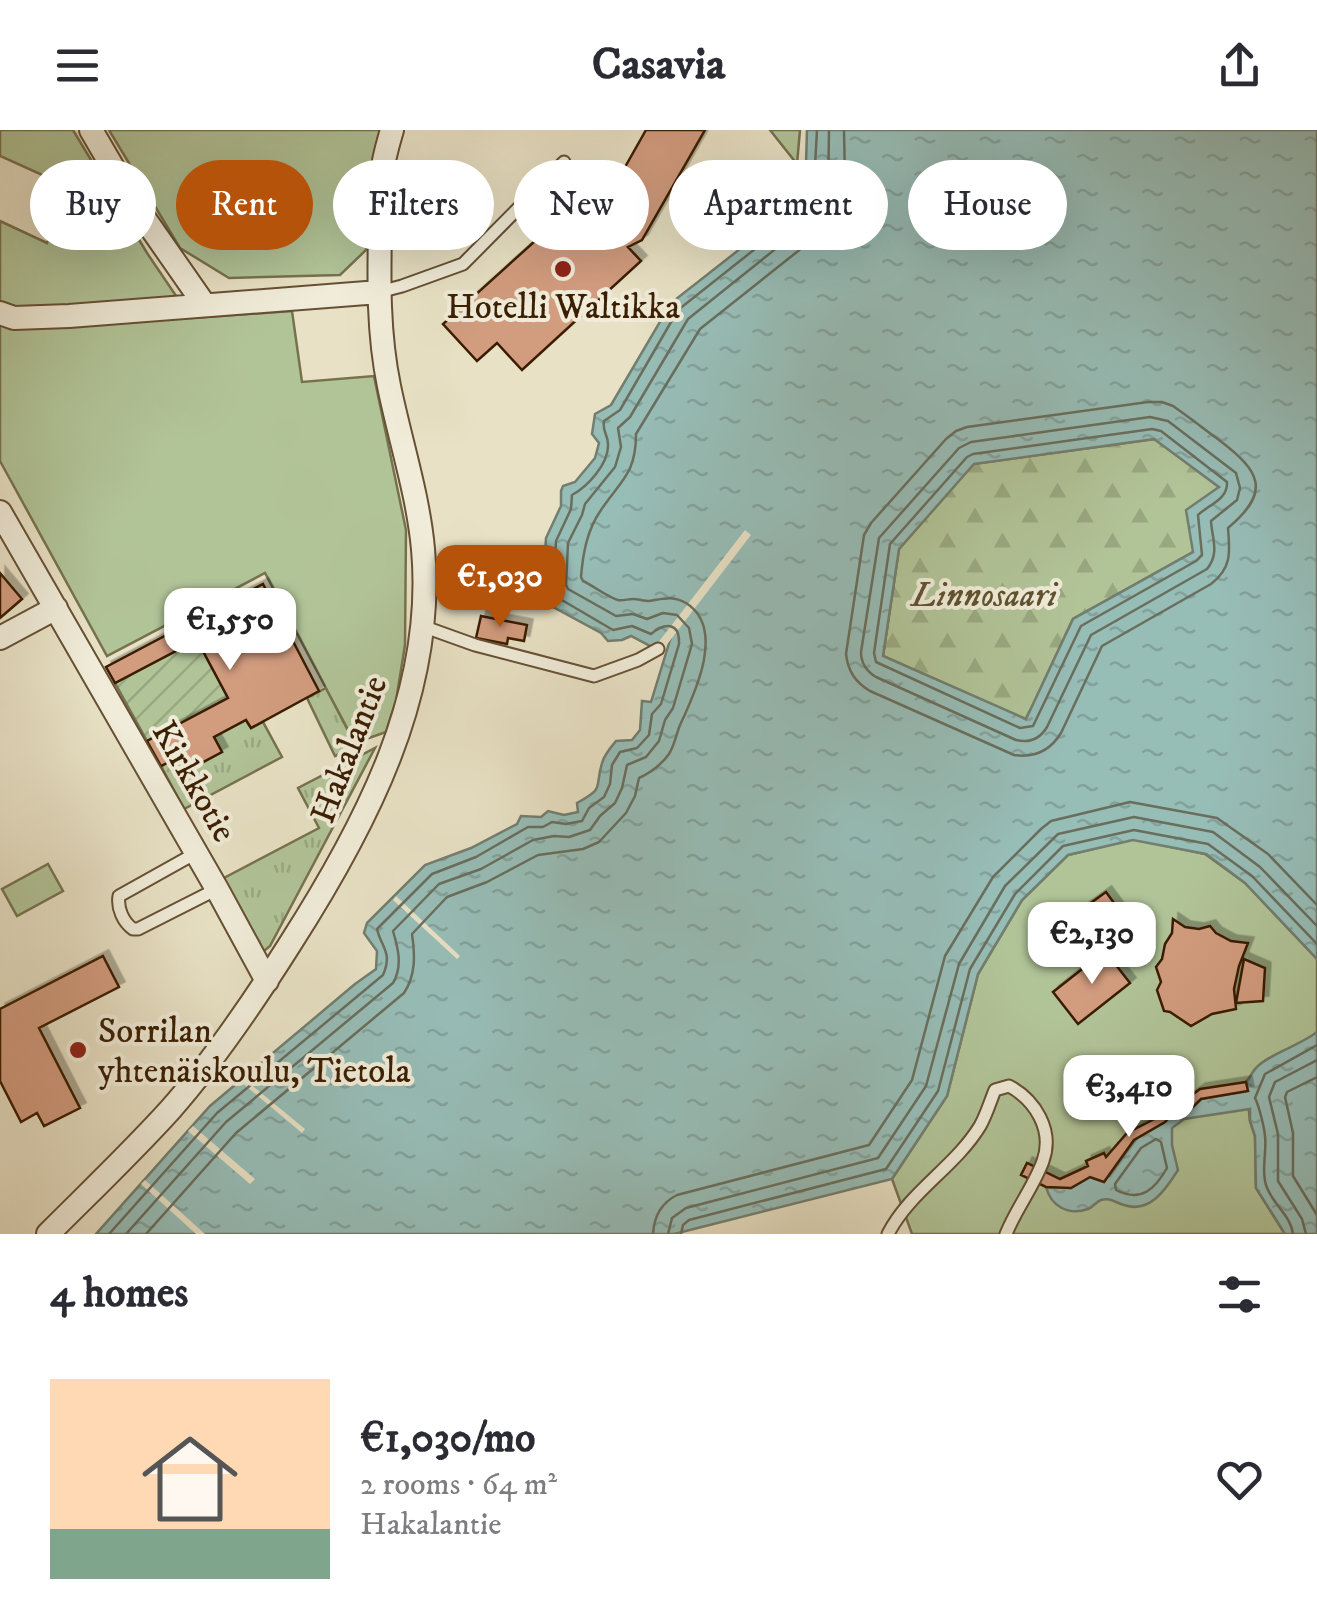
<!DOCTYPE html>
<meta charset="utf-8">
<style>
:root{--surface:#fff;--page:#f2f2f3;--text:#2b2b33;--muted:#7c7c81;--accent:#b45309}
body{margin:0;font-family:"IM FELL DW Pica",serif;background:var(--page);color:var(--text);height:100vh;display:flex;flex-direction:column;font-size:38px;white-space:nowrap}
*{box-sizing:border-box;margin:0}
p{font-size:32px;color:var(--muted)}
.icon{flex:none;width:55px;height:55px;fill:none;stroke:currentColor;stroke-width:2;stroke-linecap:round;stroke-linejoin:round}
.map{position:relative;height:1104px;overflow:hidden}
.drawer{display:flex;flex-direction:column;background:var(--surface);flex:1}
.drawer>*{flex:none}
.top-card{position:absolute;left:30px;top:30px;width:1258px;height:90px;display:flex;gap:20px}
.price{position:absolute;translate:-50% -85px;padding:0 22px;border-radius:20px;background:#fff;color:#222;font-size:32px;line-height:65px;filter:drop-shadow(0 2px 5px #0008)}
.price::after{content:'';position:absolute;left:50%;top:60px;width:30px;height:22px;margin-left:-15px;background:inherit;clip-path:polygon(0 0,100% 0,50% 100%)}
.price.active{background:var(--accent);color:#fff}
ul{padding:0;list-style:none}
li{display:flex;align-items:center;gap:30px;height:250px;padding:0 50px}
li span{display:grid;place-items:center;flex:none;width:280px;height:200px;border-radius:0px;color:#555}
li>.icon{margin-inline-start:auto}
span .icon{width:120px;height:120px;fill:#fffc;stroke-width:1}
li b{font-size:42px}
h2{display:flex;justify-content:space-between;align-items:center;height:120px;padding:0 50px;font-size:42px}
.tag{padding:0 35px;border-radius:45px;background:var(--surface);box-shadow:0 10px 40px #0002;font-size:35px;line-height:90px}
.tag.active{background:var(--accent);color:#fff}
header{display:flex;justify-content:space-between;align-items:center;height:130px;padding:0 50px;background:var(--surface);font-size:45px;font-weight:700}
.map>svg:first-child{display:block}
.grass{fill:url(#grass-tufts);stroke:#76724e;stroke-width:2.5}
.forest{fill:url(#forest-firs);stroke:#76724e;stroke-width:2.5}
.park{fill:#b1c498;stroke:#76724e;stroke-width:2.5}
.garden{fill:url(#garden-furrows);stroke:#76724e;stroke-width:2.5}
.water{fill:url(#water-ripples);stroke:#727e6f;stroke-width:2.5;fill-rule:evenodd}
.pier{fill:#e8e1c5}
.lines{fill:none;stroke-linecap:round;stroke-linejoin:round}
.shore{stroke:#696e5d;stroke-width:2.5}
.building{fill:#d29c7f;stroke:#3b1f03;stroke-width:2.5;filter:url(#shadow)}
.lane-casing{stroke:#665034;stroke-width:15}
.street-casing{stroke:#665034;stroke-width:26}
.lane{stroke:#f0ecd9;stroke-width:11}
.street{stroke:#f0ecd9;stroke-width:22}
.poi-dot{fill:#8f2418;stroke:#f0ecd9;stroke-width:4}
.labels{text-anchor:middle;stroke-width:8;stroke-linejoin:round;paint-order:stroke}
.poi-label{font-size:35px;fill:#3b1f03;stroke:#f0ecd9}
.park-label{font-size:35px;font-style:italic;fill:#5e5130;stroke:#f0ecd9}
.street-label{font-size:35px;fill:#3b1f03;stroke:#f0ecd9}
</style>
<header><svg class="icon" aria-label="menu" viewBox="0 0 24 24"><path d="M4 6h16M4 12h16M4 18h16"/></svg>Casavia<svg class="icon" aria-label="share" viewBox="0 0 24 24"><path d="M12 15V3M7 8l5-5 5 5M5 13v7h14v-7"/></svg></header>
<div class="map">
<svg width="1317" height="1104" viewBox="0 0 1317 1104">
<defs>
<pattern id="grass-tufts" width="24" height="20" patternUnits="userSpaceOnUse" patternTransform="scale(2.5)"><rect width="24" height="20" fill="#b1c498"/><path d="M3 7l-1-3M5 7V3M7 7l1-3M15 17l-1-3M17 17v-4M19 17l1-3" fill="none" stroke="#99a881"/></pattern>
<pattern id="forest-firs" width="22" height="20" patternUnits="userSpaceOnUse" patternTransform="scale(2.5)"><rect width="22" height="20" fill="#b1c498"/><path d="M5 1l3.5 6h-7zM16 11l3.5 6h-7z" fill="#99a881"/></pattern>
<pattern id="garden-furrows" width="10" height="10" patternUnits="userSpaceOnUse" patternTransform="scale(2.5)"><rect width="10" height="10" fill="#b1c498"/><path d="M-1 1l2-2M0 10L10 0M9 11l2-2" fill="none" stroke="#99a881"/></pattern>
<pattern id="water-ripples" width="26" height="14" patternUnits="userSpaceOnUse" patternTransform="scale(2.5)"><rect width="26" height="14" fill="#97bdb7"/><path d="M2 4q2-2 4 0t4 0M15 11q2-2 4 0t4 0" fill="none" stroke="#83a29c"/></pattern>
<filter id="shadow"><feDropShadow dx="5.5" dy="-5.5" stdDeviation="0" flood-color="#0004"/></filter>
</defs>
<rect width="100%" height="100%" fill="#e8e1c5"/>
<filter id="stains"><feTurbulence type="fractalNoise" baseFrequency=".002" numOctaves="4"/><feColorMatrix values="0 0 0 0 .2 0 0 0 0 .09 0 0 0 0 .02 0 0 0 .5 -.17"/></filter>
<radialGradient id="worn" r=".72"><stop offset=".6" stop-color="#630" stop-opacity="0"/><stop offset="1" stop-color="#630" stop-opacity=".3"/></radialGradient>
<path class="grass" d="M 326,558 L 356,616 L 335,626 L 307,568 Z
M 246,590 L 251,598 L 263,592 L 282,627 L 184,679 L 161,636 L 181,626 L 189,640 L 222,622 L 214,607 Z
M 375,618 L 270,816 L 264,821 L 256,813 L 222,749 L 319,698 L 298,658 Z"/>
<path class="forest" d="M 1155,309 L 1219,357 L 1193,422 L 1073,489 L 1026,590 L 883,526 L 899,419 L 973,334 Z"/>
<path class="park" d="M 0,0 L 73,0 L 147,123 L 191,188 L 292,181 L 302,252 L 374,246 L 406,400 L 405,515 L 396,571 L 386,602 L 355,613 L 265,443 L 107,526 L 0,331 L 0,91 L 47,113 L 69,57 L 0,26 Z
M 109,0 L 380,0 L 372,44 L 366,120 L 340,145 L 229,148 L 180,118 Z
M 770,0 L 800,0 L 797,34 Z
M 1133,709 L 1205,724 L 1245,753 L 1317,829 L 1317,902 L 1308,910 L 1266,931 L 1246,952 L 1250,991 L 1255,1006 L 1256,1058 L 1285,1104 L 912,1104 L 892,1049 L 947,966 L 978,844 L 1022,770 L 1068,725 Z
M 48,734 L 63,761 L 17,786 L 2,759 Z"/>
<path class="garden" d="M 197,510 L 228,568 L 147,611 L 115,553 Z"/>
<path class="water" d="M 807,0 L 1317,0 L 1317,829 L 1245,753 L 1206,724 L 1133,710 L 1068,725 L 1022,770 L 978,844 L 947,966 L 892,1049 L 674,1104 L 96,1104 L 210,976 L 355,854 L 376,839 L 377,821 L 364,803 L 367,793 L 425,735 L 471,718 L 517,694 L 521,686 L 541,687 L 548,681 L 564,685 L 578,682 L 577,673 C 606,657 594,659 602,633 C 604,625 611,617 616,611 L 632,610 L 640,600 L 642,571 L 651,572 L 670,510 L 654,518 L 631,506 L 622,510 L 608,511 L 601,503 L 542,471 L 546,408 L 561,376 L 561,361 L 563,356 L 575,352 L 595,328 L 599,313 L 592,304 L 595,284 L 611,275 L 671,173 L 805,68 ZM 1154,309 L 1219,357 L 1186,380 L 1193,422 L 1073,489 L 1026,589 L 883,526 L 899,419 L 974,334 Z
M 1317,902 L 1317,1104 L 1285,1104 L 1256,1058 L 1255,1006 L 1250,991 L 1250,979 L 1184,989 L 1172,998 L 1172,1015 L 1178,1040 C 1166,1059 1150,1084 1124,1075 C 1116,1073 1110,1067 1101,1070 C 1096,1072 1093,1077 1088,1079 C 1068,1086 1051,1076 1046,1057 L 1071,1058 L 1090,1047 L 1104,1052 L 1134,1010 L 1165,992 L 1173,983 L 1193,977 L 1201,969 L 1247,961 L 1246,952 C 1250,948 1252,942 1256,938 C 1267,925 1301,915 1317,902 Z"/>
<path class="pier" d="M 745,400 L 751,405 L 662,521 L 664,514 L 659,519 L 654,518 Z
M 396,766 L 460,826 L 457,829 L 393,770 Z
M 243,948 L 305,999 L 302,1003 L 241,952 Z
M 193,996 L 255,1049 L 250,1054 L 188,1001 Z
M 145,1050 L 205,1104 L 196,1104 L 141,1054 Z"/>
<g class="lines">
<path class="shore" d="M 1148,272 L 1162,272 L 1173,276 C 1189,287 1204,299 1219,310 C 1260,341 1272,361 1228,398 C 1230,422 1232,438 1211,454 L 1102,516 L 1061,603 C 1050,621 1035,628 1014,625 L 870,561 C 855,552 848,541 846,524 L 864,405 L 871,393 L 946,309 L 956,301 L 967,297 Z
M 1150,287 L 1168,291 L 1236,343 L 1240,358 L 1237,370 L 1211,391 C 1212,409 1220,423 1207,439 L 1091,505 L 1047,597 C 1040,609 1029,613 1016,610 L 876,547 C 866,541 861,533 861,522 L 879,408 L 959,318 L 971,312 Z
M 1152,299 L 1161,301 L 1227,352 C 1228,370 1208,375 1198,385 L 1202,425 L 1196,431 L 1081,496 L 1033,596 L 1020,598 L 876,532 L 874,523 L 890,414 L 967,327 L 973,324 Z
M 1317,947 L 1287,962 L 1285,967 L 1293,1003 L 1293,1046 L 1317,1085
M 1156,1009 L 1161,1012 L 1167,1038 C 1155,1059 1141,1073 1116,1060 L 1115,1054 L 1141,1018 Z
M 109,1104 L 217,983 L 383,845 C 393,822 381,817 377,799 L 432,744 L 476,727 L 528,697 L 543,697 L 552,692 L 566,694 L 582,691 L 589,678 L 604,667 L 610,654 L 612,635 L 620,622 L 637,618 L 649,605 L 652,584 L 661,574 L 679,514 C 680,491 664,493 651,504 L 632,496 L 613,500 L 555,466 L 553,462 L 556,411 L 571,379 L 572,365 C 587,357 609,334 608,314 C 608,304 602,302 604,291 L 620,280 L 678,180 L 813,73 L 817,0
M 126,1104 L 226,992 L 393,853 C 403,836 398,818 393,801 L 439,754 L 481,739 L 533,710 L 554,706 L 569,707 L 590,700 L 600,686 L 615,673 L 622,658 L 627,635 L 646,627 L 659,611 L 665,590 L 673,578 L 692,514 L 689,498 L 677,485 L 663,483 L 647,489 L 633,484 L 616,486 L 568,459 L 566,455 L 568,413 L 582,385 L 585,374 L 615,337 L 621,317 L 618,298 L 630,287 L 688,189 L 824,80 L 828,69 L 829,0
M 146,1104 L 236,1003 L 404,863 C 416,845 415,825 412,804 L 447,767 L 487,752 L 538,725 L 583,719 L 599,712 L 626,683 L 635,666 L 639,648 C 652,642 661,635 669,624 C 675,614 676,605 680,595 C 695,563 726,498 686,473 C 672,465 663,469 649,471 C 645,471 637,469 633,469 C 628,469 623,471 618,470 C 607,467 594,456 583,451 L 581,447 C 583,423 587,400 601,380 C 621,350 636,344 636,304 L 700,199 L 827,98 C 850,76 844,30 844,0
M 653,1104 C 654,1086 661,1073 677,1065 L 869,1015 L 912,950 L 945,826 L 993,747 L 1041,699 L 1051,691 L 1130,672 L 1217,688 L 1268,724 L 1317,775
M 668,1104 L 672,1088 L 686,1078 L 878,1028 L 926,956 L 959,834 L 1005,756 L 1058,704 L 1134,687 L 1213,702 L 1260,737 L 1317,796
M 681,1104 L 683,1095 L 689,1090 L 886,1039 L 938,961 L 970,839 L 1015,764 L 1063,716 L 1134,700 L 1208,714 L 1252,746 L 1317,814
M 1293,1104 C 1291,1085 1271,1073 1266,1055 C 1261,1040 1267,1022 1265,1006 C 1264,996 1259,976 1255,968 L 1265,944 L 1317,915
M 1306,1104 L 1302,1089 L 1278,1051 L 1278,1004 L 1269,967 L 1275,952 L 1317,930"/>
</g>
<path class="building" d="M 646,0 L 705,0 L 642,110 L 628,117 L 641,131 L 522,240 L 497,213 L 477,231 L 443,194 L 586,65 L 599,83 Z
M 0,443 L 22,469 L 0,488 Z
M 263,454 L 319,561 L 251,598 L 246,590 L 214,607 L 222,622 L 188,640 L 181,626 L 161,636 L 147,611 L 228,568 L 197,510 L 115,553 L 106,537 Z
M 481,486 L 527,495 L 524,511 L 508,508 L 507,514 L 476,508 Z
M 1106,762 L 1125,788 L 1100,807 L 1081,780 Z
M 1173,789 L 1185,797 L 1199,799 L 1210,796 L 1216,803 L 1231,811 L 1248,813 L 1239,836 L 1234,859 L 1236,879 L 1212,884 L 1191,896 L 1170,882 L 1164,881 L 1157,860 L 1161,852 L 1156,837 L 1162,829 L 1165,814 L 1172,803 Z
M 1105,821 L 1130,853 L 1078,894 L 1053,862 Z
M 103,826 L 119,857 L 39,898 L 80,978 L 44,996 L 37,983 L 21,992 L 0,951 L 0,879 Z
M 1244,829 L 1265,838 L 1263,871 L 1236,873 Z
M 1246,952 L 1248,961 L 1201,969 L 1193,977 L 1173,983 L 1165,992 L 1134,1010 L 1104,1052 L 1090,1047 L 1071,1058 L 1046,1057 L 1021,1045 L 1027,1033 L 1060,1049 L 1088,1036 L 1086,1031 L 1104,1023 L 1106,1027 L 1127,1003 L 1158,987 L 1166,976 L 1164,965 L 1183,961 L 1185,970 L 1200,959 Z"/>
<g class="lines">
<g class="lane-casing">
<path id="lane" d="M 379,162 L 402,156 L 463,134 L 564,32
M 422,496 L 475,515 L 594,546 L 638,530 L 658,519
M 196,723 L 119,766 C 117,778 123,792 133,799 L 138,799 L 217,759
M 888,1104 C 910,1061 955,1037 980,996 C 986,986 990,972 995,960 L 1009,956 C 1035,970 1054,1000 1043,1031 C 1034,1056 1016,1079 1006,1104"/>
</g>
<g class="street-casing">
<path id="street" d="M 91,0 L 133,72 L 204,174
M 0,183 L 14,188 L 69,186 L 379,162
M 0,382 L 217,759 L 267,851
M 0,508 L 56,478
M 48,1104 C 89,1063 131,1023 170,980 C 215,929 254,871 290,814 C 365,697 436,563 423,419 C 418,364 400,310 389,256 C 378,203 379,151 380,97 C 381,80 380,62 382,44 C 383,30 388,14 392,0"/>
</g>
<use href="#lane" class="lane"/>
<use href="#street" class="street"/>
</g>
<g class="poi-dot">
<circle cx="563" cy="139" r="10"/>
<circle cx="78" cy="920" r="10"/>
</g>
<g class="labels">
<g class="poi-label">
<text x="563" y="188">Hotelli Waltikka</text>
<text x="98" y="912" text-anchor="start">Sorrilan<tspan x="98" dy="40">yhtenäiskoulu, Tietola</tspan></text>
</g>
<g class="park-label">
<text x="984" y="476">Linnosaari</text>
</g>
<g class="street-label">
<text transform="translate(348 619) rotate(-69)" y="12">Hakalantie</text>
<text transform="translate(195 651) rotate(60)" y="12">Kirkkotie</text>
</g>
</g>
<rect width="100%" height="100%" filter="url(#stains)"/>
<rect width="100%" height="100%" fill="url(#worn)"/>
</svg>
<b class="price active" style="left:500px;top:500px">€1,030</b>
<b class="price" style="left:230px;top:543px">€1,550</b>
<b class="price" style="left:1092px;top:857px">€2,130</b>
<b class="price" style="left:1129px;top:1010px">€3,410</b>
<div class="top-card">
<a class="tag">Buy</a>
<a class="tag active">Rent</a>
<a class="tag">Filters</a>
<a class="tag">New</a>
<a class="tag">Apartment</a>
<a class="tag">House</a>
</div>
</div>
<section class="drawer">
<h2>4 homes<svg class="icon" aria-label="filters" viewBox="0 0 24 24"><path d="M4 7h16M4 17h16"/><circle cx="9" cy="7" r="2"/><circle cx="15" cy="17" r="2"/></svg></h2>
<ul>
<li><span style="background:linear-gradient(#ffd9b3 75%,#7fa58c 0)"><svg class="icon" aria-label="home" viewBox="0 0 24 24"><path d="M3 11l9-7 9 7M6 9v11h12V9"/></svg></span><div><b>€1,030/mo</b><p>2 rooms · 64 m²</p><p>Hakalantie</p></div><svg class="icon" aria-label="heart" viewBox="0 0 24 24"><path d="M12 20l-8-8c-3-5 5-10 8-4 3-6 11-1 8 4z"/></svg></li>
</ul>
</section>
